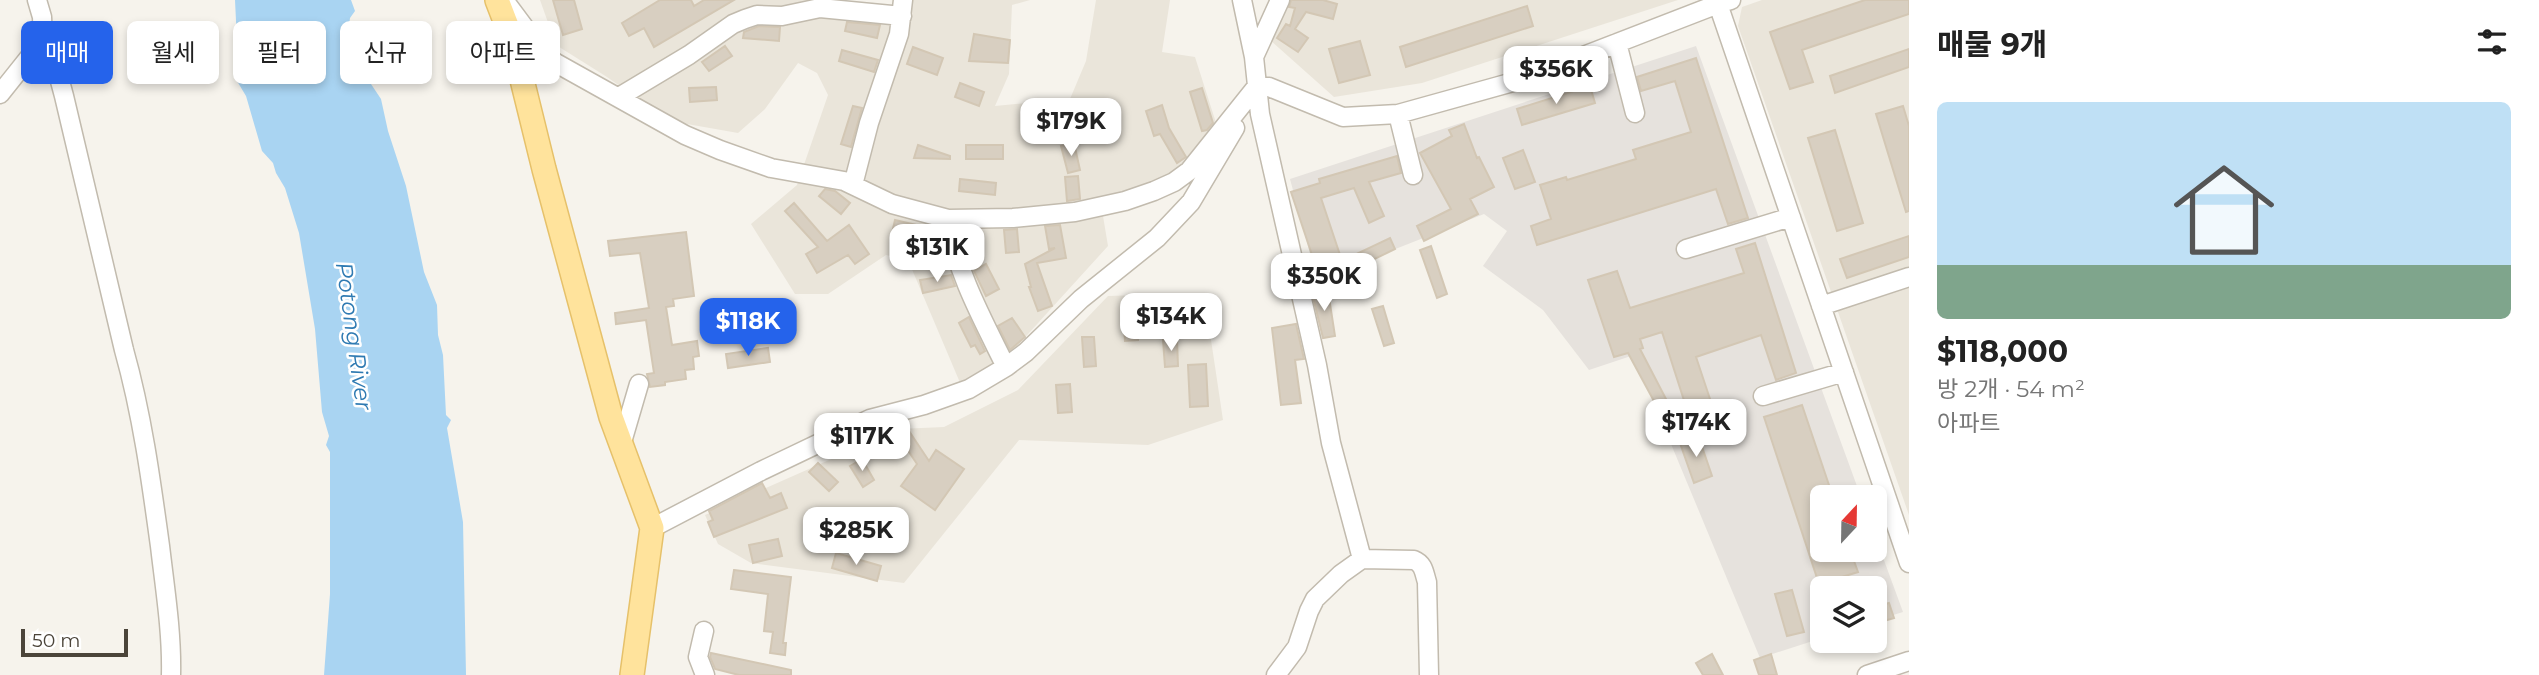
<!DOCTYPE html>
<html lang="ko">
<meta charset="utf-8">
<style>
:root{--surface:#fff;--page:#f2f2f2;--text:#222;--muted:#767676;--accent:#2563eb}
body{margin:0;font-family:Montserrat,"Noto Sans KR",sans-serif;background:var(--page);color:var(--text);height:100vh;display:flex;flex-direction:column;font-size:26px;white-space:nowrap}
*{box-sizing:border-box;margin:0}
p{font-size:23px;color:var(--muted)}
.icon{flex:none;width:38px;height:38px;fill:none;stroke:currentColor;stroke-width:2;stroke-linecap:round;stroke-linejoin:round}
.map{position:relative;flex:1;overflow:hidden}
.side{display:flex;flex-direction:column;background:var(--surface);width:630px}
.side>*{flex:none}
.top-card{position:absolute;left:21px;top:21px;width:665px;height:63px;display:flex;gap:14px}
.needle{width:46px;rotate:22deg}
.tools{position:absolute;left:1810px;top:485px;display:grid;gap:14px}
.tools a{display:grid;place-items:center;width:77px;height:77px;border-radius:10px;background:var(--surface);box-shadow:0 4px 10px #0003;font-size:35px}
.scale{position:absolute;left:21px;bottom:18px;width:107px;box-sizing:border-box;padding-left:7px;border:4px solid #4b4439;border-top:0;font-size:19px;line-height:24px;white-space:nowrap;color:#4b4439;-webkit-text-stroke:5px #fff;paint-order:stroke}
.price{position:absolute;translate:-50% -60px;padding:0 16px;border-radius:14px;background:#fff;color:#222;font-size:23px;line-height:46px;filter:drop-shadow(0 2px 4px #0008)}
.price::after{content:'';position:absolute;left:50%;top:42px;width:21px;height:16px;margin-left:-10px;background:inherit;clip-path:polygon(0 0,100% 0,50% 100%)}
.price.selected{background:var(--accent);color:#fff}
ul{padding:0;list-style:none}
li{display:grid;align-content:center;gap:14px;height:371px;padding:0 28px}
li span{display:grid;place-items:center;height:217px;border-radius:10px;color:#555}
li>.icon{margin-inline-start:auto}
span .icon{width:126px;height:126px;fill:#fffc;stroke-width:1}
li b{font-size:30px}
h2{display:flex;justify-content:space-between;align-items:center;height:84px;padding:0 28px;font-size:30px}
.tag{padding:0 24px;border-radius:10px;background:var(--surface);box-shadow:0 4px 10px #0003;font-size:24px;line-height:63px}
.tag.selected{background:var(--accent);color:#fff}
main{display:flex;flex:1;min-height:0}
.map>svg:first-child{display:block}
.residential{fill:#eae5da}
.industrial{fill:#e6e2dd}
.water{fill:#a9d4f2}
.building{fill:#d8cfc1;stroke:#d3c7b4;stroke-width:2}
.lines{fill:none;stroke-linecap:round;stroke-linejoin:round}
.minor-casing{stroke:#c2bbae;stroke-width:21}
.major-casing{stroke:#e6c16a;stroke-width:26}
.minor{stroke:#fff;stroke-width:18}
.major{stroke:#ffe39c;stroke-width:23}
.labels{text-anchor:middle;stroke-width:5;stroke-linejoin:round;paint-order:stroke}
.water-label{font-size:23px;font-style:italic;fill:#2e7ab2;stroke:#fff}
</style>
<main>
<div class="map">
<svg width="1909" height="675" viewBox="0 0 1909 675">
<rect width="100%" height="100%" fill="#f6f3ec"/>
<path class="residential" d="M 540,0 L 826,0 L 891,13 L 897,0 L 1030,0 L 1012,5 L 1009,74 L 995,106 L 1070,99 L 1086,61 L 1096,0 L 1170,0 L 1162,52 L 1195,57 L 1217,126 L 1196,166 L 1102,210 L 1108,246 L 1000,365 L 961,385 L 908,260 L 886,255 L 828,294 L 795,294 L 751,224 L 797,185 L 828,95 L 817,73 L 798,63 L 765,109 L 738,133 L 670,121 L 607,77 L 556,45 Z
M 1286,0 L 1678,0 L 1422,83 L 1334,97 L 1269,39 Z
M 1762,0 L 1909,0 L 1909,515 L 1738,26 L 1742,7 Z
M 1204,293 L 1223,420 L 1148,445 L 1019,440 L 904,583 L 751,563 L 718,544 L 705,515 L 899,429 L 944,427 L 1018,390 L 1108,296 Z"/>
<path class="industrial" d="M 1696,46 L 1861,497 L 1822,497 L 1822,550 L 1874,550 L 1874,533 L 1903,612 L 1874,621 L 1874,588 L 1822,588 L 1822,638 L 1760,658 L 1634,355 L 1589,370 L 1543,310 L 1483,266 L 1507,231 L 1484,214 L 1317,280 L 1290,179 Z"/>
<path class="water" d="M 235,0 L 351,0 L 355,11 L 350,18 L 349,25 L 360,35 L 345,42 L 348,46 L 362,46 C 370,57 374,71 371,84 L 381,99 L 388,131 L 406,186 L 424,272 L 437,305 L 438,335 L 443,355 L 446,415 L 451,420 L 447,428 L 463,522 L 466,675 L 324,675 L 330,594 L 330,452 L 326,445 L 329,436 L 322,412 L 315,329 L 299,233 L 285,188 L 276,173 L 273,163 L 262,151 L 246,96 L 237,81 L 233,67 L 237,42 Z"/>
<path class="building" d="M 553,0 L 574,0 L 582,29 L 563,35 Z
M 660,0 L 691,0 L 694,6 L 704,0 L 734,0 L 654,47 L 644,28 L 629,36 L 622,23 Z
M 1291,0 L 1323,0 L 1337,4 L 1333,19 L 1306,12 L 1295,29 L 1308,38 L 1298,52 L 1277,38 L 1286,24 L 1290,26 L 1295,8 L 1289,7 Z
M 1865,0 L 1909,0 L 1909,14 L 1802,50 L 1813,82 L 1790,89 L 1770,32 Z
M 1527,6 L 1533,26 L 1406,67 L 1400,47 Z
M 847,22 L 880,25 L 877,38 L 845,31 Z
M 759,26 L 780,27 L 779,41 L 743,38 L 744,32 Z
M 974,34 L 1010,40 L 1008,63 L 969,61 Z
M 1360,41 L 1370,75 L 1339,83 L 1329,49 Z
M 725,46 L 732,56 L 709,71 L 702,62 Z
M 913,47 L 943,58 L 937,75 L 907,64 Z
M 1909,49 L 1909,67 L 1835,93 L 1830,76 Z
M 842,50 L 878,60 L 874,72 L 839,61 Z
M 1696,58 L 1748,218 L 1728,224 L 1716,189 L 1537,245 L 1531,226 L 1551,219 L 1540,185 L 1566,177 L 1567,180 L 1636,159 L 1633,150 L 1691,132 L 1675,81 L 1641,91 L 1637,77 Z
M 960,83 L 984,92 L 979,106 L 955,97 Z
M 1590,86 L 1595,103 L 1522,125 L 1517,109 Z
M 716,87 L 717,100 L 690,102 L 689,88 Z
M 1202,88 L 1213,123 L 1207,130 L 1202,131 L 1190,92 Z
M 1058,100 L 1060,128 L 1047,129 L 1045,101 Z
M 1162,105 L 1169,128 L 1186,157 L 1177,163 L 1160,134 L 1154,136 L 1146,111 Z
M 853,106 L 862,108 L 851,147 L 841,144 Z
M 1903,106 L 1909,126 L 1909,211 L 1906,212 L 1876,114 Z
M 1464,124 L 1477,158 L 1479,157 L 1494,187 L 1470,199 L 1478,214 L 1424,241 L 1417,226 L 1451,209 L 1420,153 L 1452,136 L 1449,130 Z
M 1835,130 L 1863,223 L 1837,231 L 1808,138 Z
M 1074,143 L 1080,170 L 1068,173 L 1061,146 Z
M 918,145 L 950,156 L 950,159 L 914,158 Z
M 966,145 L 1003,145 L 1003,159 L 966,159 Z
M 1523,150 L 1535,182 L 1515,189 L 1503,158 Z
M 1397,156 L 1401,173 L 1369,182 L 1384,216 L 1369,223 L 1354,188 L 1321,198 L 1343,264 L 1318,273 L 1291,192 L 1320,183 L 1319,179 Z
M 1078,176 L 1080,199 L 1067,201 L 1065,177 Z
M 960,179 L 996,183 L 995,195 L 959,191 Z
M 825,189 L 835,191 L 850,203 L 841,214 L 819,196 Z
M 794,203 L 827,241 L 849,225 L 869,254 L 855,264 L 848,255 L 817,273 L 806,254 L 818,247 L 785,211 Z
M 895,220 L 925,227 L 923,239 L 892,233 Z
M 1060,225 L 1066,258 L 1037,263 L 1052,306 L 1038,311 L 1029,287 L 1031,287 L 1025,264 L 1055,248 L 1049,249 L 1045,226 Z
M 1017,229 L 1019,252 L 1006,253 L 1004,230 Z
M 686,232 L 694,296 L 673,299 L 674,306 L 666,307 L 672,345 L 697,341 L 699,356 L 693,357 L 694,369 L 685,370 L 686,379 L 665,382 L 665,385 L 650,387 L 647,374 L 654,373 L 646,320 L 616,324 L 615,313 L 649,308 L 640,253 L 610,256 L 608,241 Z
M 1909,236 L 1909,257 L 1847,278 L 1840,259 Z
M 1390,238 L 1395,249 L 1354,269 L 1348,258 Z
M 1755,243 L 1796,373 L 1776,380 L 1761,335 L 1696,357 L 1714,411 L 1690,419 L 1662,332 L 1640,339 L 1643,348 L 1640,349 L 1679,424 L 1669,429 L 1628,353 L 1614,357 L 1588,280 L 1617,271 L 1630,308 L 1744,273 L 1736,249 Z
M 1431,246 L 1447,294 L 1437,298 L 1420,250 Z
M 986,264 L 999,289 L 986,296 L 974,271 Z
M 951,275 L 955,286 L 923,293 L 920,280 Z
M 1328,291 L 1335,336 L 1323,338 L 1312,293 Z
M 1167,306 L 1179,306 L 1179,333 L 1168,333 Z
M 1383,306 L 1394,343 L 1384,346 L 1372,309 Z
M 1137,315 L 1138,340 L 1125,341 L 1123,316 Z
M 969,317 L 985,351 L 980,354 L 975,345 L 971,347 L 959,323 Z
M 1012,318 L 1025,337 L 1010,350 L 998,326 Z
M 1296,324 L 1304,359 L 1295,360 L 1301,403 L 1281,405 L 1272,328 Z
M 1082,337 L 1094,337 L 1096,366 L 1084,367 Z
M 1177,339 L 1178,366 L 1165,367 L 1163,340 Z
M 768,348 L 770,362 L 728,368 L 726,354 Z
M 1206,364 L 1208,406 L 1190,407 L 1188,365 Z
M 1070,384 L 1072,412 L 1058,413 L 1056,385 Z
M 1802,405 L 1833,497 L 1822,497 L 1822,550 L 1850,550 L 1858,572 L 1819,584 L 1764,417 Z
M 907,428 L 929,461 L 936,450 L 964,469 L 935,510 L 901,486 L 917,464 L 897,434 Z
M 1698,435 L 1712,476 L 1694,483 L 1680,443 Z
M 862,459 L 874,480 L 863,487 L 850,466 Z
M 818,463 L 838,482 L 829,491 L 809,472 Z
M 762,483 L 770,498 L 781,493 L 787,508 L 714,537 L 708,522 L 713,520 L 709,511 Z
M 778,539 L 782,556 L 753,563 L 749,545 Z
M 836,553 L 881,566 L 877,581 L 832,568 Z
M 734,570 L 791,577 L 783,643 L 786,643 L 785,655 L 770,653 L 773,632 L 764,631 L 768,594 L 731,589 Z
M 1792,590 L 1804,632 L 1787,636 L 1775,594 Z
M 1889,603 L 1894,618 L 1874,624 L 1874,607 Z
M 711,653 L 791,670 L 791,675 L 739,675 L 715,669 L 710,657 Z
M 1712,654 L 1723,675 L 1703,675 L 1696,663 Z
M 1771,654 L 1777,675 L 1759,675 L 1754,660 Z"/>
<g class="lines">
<g class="minor-casing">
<path id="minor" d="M 37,0 L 42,17 L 43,40 L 53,55 L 64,96 L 124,350 C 142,414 151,480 160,546 C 165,589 172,632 171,675
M 504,0 L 545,55 L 556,63 L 685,135 L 720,150 L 771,168 L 844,181 L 892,204 L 948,219 L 1013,218 L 1075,212 L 1125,201 L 1154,191 L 1174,182 L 1189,171 L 1257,86
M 1242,0 L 1254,57
M 1280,0 L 1254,57 L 1260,114 L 1317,365 L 1331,443 L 1362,559
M 1731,0 L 1718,4 L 1909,563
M 1617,43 L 1635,113
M 1257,86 L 1269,87 L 1343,117 L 1398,114 L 1524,79 L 1718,4 L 1717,0
M 0,94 L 43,40
M 619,97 L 689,55 L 733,24 L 745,19 L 757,15 L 782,16 L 820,8 L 902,16
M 1398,114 L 1413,175
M 853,185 L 869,123 L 899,34 L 903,0
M 948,219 C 956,272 983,320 1006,367
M 1686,249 L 1791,217
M 1821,306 L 1909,277
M 1763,396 L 1844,372
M 622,442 L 639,384
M 652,528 L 761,471 L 853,427 L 870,419 L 924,405 L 969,389 L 1006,367 L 1026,352 L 1081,299 L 1157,238 L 1191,202 L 1235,128
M 704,631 L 698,657 L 705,675
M 1276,675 L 1297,647 L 1309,611 L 1315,599 L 1341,574 L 1362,559 L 1414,560 C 1424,564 1424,573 1427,582 L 1429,675
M 1867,675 L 1909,661"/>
</g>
<g class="major-casing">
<path id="major" d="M 497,0 L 512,39 L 544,169 L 611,417 L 652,528 L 632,675"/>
</g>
<use href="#minor" class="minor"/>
<use href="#major" class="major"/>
</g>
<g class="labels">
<g class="water-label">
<text transform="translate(354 336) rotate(82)" y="8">Potong River</text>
</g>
</g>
</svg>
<div class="tools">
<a><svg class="needle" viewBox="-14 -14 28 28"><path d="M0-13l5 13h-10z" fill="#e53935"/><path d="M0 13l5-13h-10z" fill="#767676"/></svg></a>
<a><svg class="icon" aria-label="layers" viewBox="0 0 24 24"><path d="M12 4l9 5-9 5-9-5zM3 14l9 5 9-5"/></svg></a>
</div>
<div class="scale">50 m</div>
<b class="price" style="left:1556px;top:106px">$356K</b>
<b class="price" style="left:1071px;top:158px">$179K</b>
<b class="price" style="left:937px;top:284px">$131K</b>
<b class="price" style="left:1324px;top:313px">$350K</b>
<b class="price" style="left:1171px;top:353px">$134K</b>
<b class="price selected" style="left:748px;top:358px">$118K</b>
<b class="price" style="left:1696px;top:459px">$174K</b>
<b class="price" style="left:862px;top:473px">$117K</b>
<b class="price" style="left:856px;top:567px">$285K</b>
<div class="top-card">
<a class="tag selected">매매</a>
<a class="tag">월세</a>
<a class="tag">필터</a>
<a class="tag">신규</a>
<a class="tag">아파트</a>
</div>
</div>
<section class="side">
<h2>매물 9개<svg class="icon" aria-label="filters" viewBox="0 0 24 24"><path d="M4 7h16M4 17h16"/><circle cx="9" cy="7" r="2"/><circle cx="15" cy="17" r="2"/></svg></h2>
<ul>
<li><span style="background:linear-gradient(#bfe0f5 75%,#7fa58c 0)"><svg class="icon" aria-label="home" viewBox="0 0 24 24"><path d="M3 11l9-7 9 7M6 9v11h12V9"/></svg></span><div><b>$118,000</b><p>방 2개 · 54 m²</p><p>아파트</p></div></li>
</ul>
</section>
</main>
